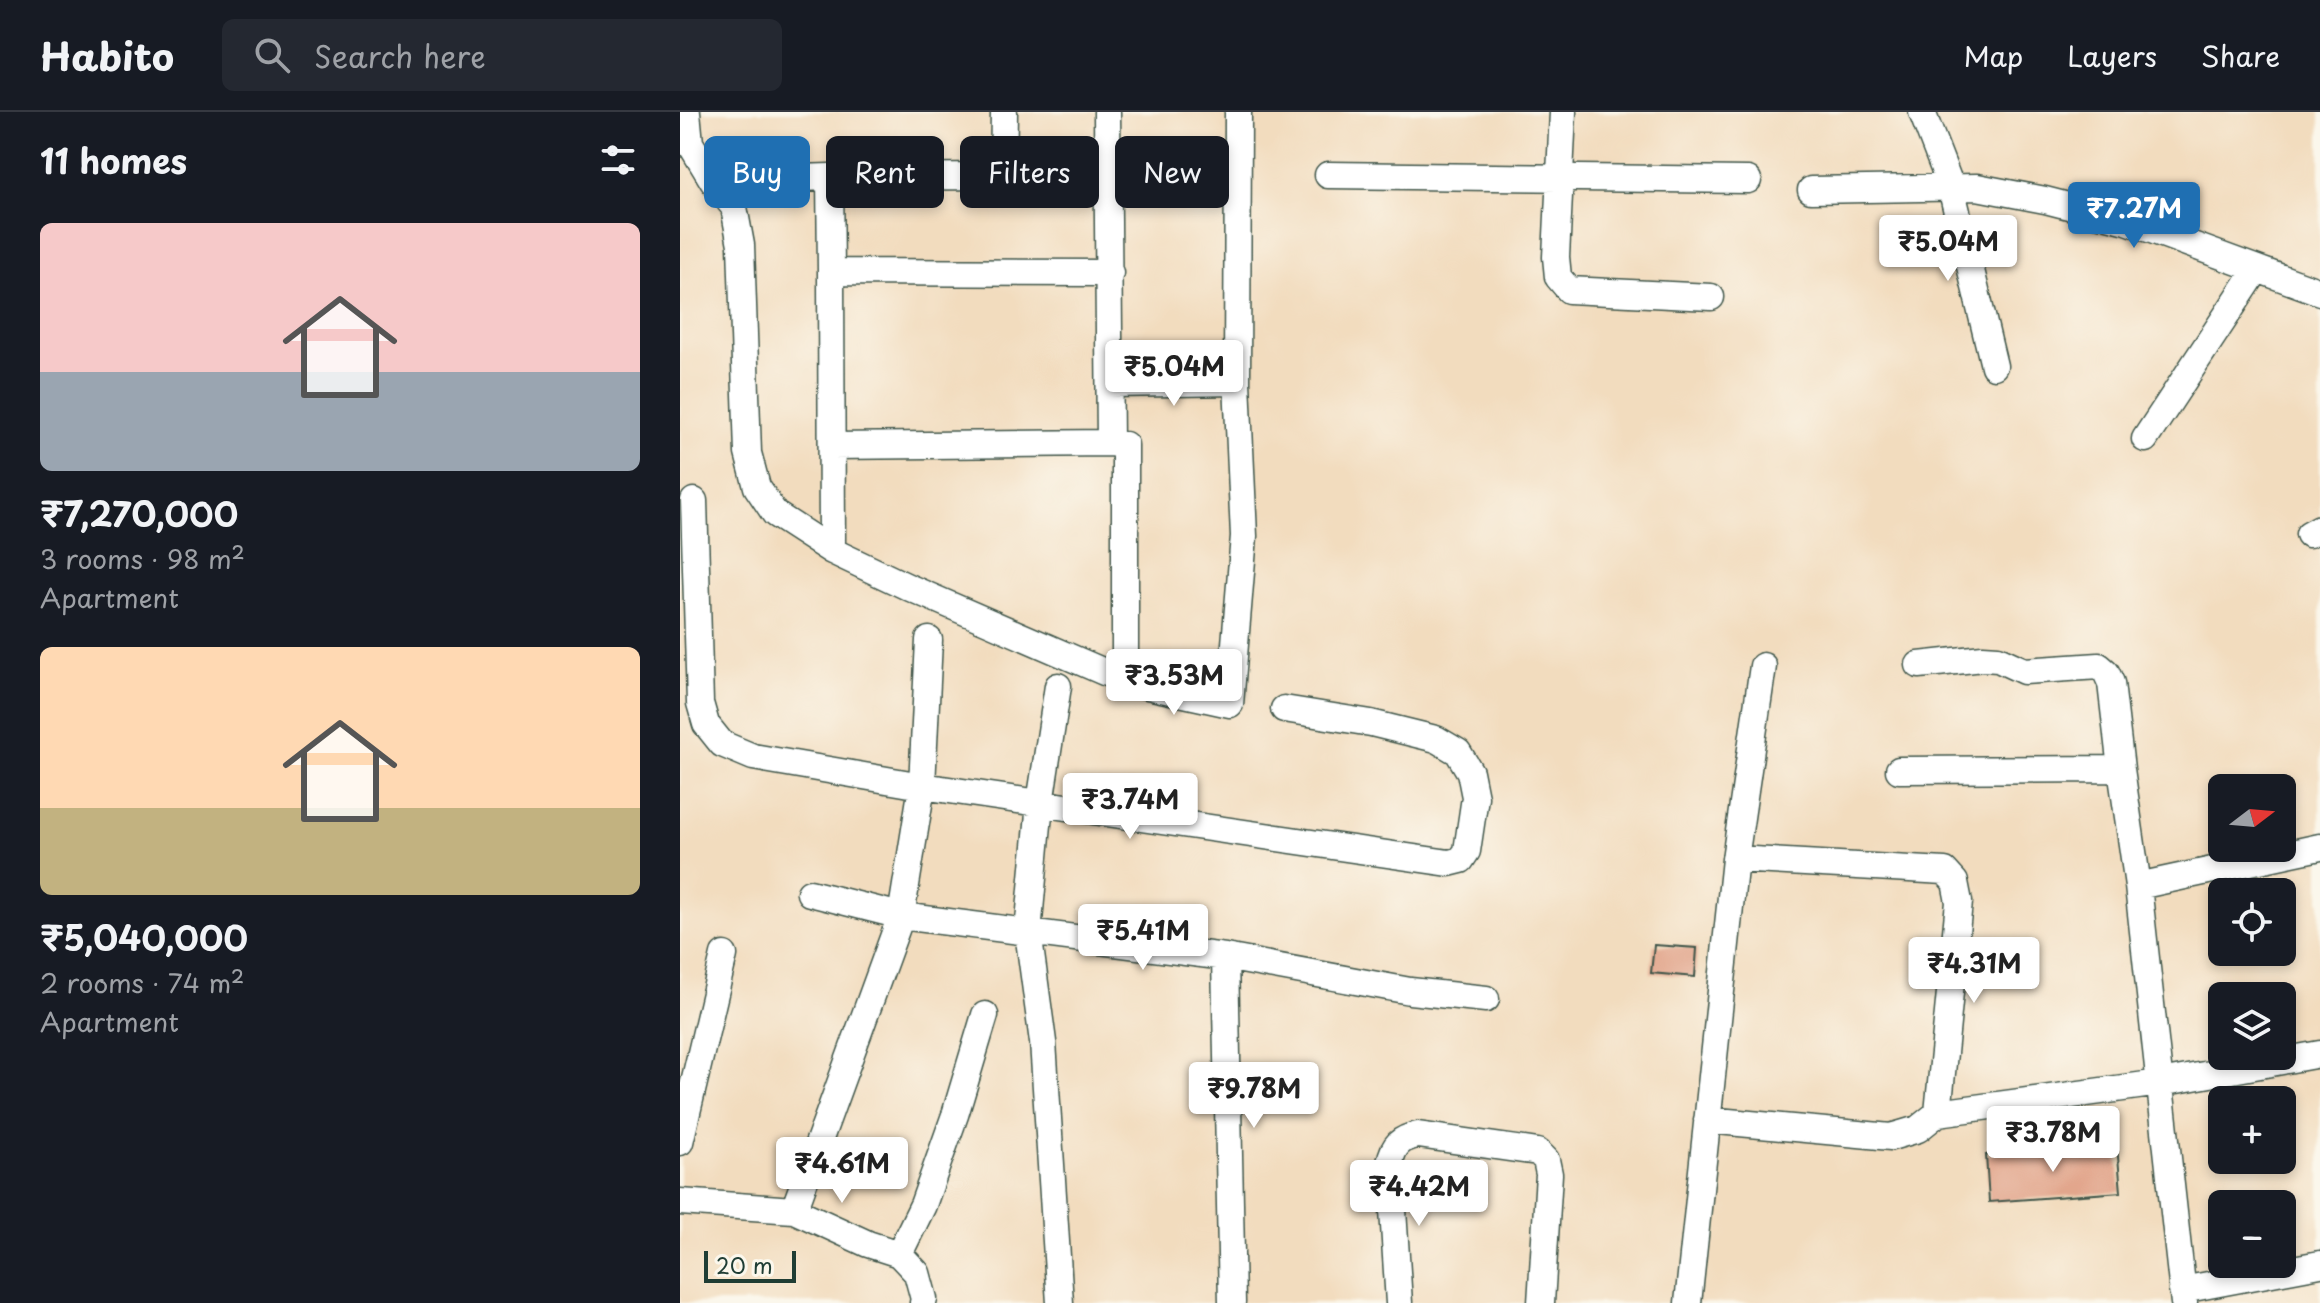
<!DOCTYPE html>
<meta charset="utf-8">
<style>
:root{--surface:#171b24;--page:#242831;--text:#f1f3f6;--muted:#9ea1a6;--line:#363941;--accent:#1f6fb2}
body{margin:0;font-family:"Playpen Sans",sans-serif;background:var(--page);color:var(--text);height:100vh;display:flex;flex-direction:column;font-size:30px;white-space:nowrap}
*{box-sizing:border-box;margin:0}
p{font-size:26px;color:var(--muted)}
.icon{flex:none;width:44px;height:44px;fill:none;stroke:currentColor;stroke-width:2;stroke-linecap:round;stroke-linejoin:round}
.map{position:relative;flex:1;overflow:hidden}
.details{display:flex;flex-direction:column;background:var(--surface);width:680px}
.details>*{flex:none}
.banner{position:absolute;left:24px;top:24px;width:760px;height:72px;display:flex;gap:16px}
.needle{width:52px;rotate:74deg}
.tools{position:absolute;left:1528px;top:662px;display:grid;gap:16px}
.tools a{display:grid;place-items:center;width:88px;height:88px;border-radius:12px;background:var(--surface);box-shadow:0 4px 12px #0003;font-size:40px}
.scale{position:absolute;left:24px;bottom:20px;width:92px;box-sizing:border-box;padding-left:8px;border:4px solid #1f3d34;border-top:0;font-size:22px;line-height:28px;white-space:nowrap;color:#1f3d34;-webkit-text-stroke:6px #fbf7ec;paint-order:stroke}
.price{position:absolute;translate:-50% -68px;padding:0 18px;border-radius:8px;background:#fff;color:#222;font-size:26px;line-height:52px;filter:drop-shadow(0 2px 4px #0008)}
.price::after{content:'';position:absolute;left:50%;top:48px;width:24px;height:18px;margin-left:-12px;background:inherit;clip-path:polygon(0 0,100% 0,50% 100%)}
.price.current{background:var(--accent);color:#fff}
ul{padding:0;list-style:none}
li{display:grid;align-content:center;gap:16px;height:424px;padding:0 40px}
li span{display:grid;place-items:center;height:248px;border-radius:12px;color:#555}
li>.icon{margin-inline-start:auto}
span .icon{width:144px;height:144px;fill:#fffc;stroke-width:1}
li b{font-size:34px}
h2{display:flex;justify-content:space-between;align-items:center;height:96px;padding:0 40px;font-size:34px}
.tag{padding:0 28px;border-radius:12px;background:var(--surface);box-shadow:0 4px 12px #0003;font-size:28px;line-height:72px}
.tag.current{background:var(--accent);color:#fff}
header{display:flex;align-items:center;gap:48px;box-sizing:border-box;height:112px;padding:0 40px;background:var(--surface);border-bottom:2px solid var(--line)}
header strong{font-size:38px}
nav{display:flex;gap:44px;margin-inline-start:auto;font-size:28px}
.search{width:560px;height:72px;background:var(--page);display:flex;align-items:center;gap:20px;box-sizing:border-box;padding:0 28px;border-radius:12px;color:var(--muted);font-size:30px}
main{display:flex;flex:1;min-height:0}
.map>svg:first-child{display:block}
.building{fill:#e2a68c}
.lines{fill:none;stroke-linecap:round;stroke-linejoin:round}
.minor-casing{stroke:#3f5549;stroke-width:29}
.minor{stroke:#fff;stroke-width:26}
</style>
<header>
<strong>Habito</strong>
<div class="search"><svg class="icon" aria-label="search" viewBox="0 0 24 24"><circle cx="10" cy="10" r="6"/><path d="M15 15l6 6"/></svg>Search here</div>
<nav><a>Map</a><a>Layers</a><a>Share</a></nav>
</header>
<main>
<section class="details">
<h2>11 homes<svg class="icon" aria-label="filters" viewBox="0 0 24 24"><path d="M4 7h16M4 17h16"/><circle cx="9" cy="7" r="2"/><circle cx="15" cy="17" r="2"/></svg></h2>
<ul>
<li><span style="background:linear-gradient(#f6c9c9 60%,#9aa5b1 0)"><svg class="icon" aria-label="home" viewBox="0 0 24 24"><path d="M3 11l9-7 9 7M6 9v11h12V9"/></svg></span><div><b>₹7,270,000</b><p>3 rooms · 98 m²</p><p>Apartment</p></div></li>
<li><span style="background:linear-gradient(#ffd9b3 65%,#c2b280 0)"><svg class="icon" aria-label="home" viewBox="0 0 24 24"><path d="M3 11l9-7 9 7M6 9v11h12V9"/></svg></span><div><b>₹5,040,000</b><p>2 rooms · 74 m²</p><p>Apartment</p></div></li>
</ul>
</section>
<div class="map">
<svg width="1640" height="1191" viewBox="0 0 1640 1191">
<rect width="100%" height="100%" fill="#fbf7ec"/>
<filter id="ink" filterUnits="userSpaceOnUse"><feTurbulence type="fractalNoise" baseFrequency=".0125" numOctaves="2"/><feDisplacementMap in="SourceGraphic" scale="16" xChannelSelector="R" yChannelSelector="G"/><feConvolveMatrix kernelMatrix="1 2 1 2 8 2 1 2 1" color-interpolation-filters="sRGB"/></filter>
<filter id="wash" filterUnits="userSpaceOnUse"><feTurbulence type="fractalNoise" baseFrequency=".006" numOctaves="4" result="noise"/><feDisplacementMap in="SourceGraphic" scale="32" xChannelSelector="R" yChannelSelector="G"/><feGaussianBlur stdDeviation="1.8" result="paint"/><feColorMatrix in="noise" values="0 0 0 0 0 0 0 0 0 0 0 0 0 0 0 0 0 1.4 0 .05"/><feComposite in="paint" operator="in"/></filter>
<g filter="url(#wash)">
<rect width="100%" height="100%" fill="#f2dcbe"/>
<g id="blocks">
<path class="building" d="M 974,833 L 1017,836 L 1015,865 L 971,861 Z
M 1437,1033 L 1441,1080 L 1309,1090 L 1306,1043 Z"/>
</g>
</g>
<g filter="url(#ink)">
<use href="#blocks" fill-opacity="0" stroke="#3f5549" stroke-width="2"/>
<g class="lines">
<g class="minor-casing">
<path id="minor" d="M 7,0 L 10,31 L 33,69 L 54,95 L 61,133 L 68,341 L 77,375 L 95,402 L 152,439
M 427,0 L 430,331 L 445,333 L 445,569
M 883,0 L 876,145 L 878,165 L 889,178 L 1031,185
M 1242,0 L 1271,75 L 1314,254
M 648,63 L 1068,68
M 150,65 L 323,64 L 324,0
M 33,69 L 150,65 L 151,160 L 430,161
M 1131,78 L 1297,75 L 1365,88 L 1447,109 L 1640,180
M 151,160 L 152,439 L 228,475 L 445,569 L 550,592 L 564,424 L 557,270 L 558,0
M 430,272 L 557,270
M 1465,327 L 1577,157
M 152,334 L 430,331
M 14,389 L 20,591 L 26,612 L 42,632 L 73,645 L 242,674 L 769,751 L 781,748 L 787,739 L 795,685 L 790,660 L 778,640 L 756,627 L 691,611 L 604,597
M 1629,422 L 1640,416
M 1239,553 L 1303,546 L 1318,547 L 1344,559 L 1419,554 L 1426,560 L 1431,571 L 1441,657 L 1458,774 L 1504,1191
M 378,574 L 360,691 L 348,820 L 363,930 L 380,1191
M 1219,658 L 1441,657
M 1458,774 L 1640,735
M 130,781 L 221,804 L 545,845 L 730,879 L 806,887
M 545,845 L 552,1191
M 1258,1001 L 1480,971 L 1640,942
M 1027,1008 L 1211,1025 L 1238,1017 L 1258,1001 L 1279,790 L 1275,770 L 1265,759 L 1055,747
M 0,1030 L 44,843
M 0,1090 L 114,1098 L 188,1132 L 219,1142 L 237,1161 L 244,1187 L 243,1191
M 114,1098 L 221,804 L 242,674 L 249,528
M 219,1142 L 243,1093 L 275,1003 L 305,903
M 1502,1178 L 1640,1152
M 719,1191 L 710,1051 C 713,1033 721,1026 738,1023 L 858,1040 L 866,1048 L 869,1062 L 861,1191
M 1008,1191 L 1055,747 L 1083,554"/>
</g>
<use href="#minor" class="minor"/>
</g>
</g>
</svg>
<div class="tools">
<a><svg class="needle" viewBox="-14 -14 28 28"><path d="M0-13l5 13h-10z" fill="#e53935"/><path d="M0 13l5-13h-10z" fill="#9ea1a6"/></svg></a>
<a><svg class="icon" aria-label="locate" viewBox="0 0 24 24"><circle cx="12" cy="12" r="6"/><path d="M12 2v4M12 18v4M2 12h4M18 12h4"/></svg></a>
<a><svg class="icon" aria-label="layers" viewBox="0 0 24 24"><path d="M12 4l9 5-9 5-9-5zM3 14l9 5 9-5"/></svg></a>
<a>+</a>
<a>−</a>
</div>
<div class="scale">20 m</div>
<b class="price current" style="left:1454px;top:138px">₹7.27M</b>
<b class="price" style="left:1268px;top:171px">₹5.04M</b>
<b class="price" style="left:494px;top:296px">₹5.04M</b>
<b class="price" style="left:494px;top:605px">₹3.53M</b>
<b class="price" style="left:450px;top:729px">₹3.74M</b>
<b class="price" style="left:463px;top:860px">₹5.41M</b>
<b class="price" style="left:1294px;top:893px">₹4.31M</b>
<b class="price" style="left:574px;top:1018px">₹9.78M</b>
<b class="price" style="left:1373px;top:1062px">₹3.78M</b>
<b class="price" style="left:162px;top:1093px">₹4.61M</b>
<b class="price" style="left:739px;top:1116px">₹4.42M</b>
<div class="banner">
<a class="tag current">Buy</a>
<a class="tag">Rent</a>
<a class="tag">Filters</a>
<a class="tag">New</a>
</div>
</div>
</main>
